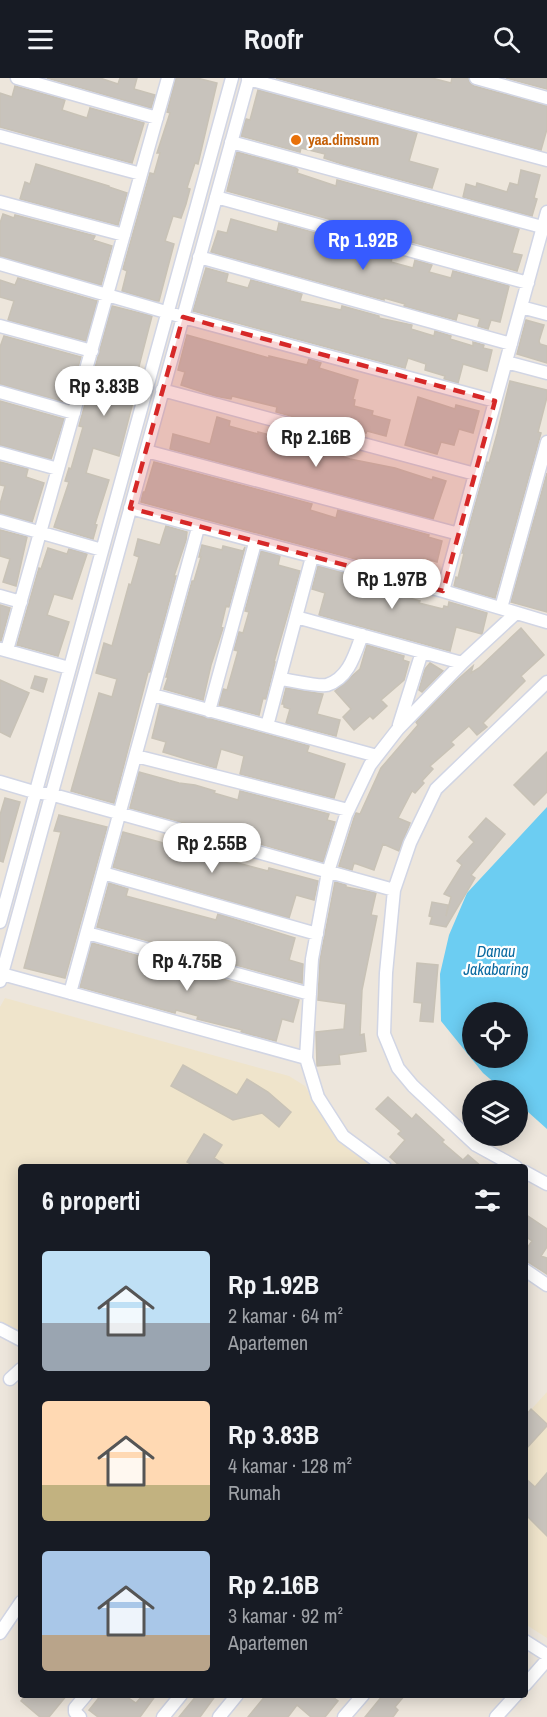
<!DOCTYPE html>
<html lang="id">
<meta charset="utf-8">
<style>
:root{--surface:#171b24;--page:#20242c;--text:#f1f3f6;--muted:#9ea1a6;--accent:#375bff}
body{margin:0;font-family:"Archivo Narrow",sans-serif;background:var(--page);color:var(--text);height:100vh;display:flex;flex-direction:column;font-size:22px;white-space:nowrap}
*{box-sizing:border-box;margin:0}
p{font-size:20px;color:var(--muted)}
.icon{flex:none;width:33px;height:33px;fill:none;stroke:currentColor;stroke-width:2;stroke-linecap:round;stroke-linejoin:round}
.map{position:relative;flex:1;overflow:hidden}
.details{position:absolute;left:18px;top:1086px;width:510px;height:534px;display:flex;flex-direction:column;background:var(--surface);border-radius:6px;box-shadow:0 3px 15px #0003}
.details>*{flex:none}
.controls{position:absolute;left:462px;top:924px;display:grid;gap:12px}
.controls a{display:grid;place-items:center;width:66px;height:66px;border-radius:50%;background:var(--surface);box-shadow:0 3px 15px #0003;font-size:30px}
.price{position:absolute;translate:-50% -51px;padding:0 14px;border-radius:21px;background:#fff;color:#222;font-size:20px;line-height:39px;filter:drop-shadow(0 2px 3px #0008)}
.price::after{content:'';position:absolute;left:50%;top:36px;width:18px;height:14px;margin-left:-9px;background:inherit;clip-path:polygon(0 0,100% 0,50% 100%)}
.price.active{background:var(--accent);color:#fff}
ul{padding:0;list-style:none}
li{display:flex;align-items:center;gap:18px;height:150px;padding:0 24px}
li span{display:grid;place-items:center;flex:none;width:168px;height:120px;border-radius:6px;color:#555}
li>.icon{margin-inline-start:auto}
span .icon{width:72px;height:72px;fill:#fffc;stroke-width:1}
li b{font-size:26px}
h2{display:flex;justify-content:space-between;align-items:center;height:72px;padding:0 24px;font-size:26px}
header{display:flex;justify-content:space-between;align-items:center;height:78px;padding:0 24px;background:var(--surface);font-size:27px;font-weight:700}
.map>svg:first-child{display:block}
.education{fill:#efe4cb}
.water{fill:#6ccdf2;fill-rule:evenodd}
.building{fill:#c8c3bc;stroke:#c8c2b6;stroke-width:1.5}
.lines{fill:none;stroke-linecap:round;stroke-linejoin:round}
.street-casing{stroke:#d1d5e4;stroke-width:15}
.street{stroke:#fff;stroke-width:12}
.marked{fill:#d62828;fill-opacity:0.2;stroke:#d62828;stroke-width:4.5;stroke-dasharray:12 8;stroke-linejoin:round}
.food-dot{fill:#e8710a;stroke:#fff;stroke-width:2}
.labels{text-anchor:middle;stroke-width:4.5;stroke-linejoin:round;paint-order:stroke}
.food-label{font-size:15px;font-weight:bold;fill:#c56008;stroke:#fff;text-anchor:start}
.water-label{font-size:16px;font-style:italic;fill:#0a6aa0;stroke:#fff}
</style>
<header><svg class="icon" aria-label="menu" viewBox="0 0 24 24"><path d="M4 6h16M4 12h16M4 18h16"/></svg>Roofr<svg class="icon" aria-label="search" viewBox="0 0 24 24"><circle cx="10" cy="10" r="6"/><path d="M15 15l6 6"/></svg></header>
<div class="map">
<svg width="547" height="1639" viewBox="0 0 547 1639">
<rect width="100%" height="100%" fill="#ede6dc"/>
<path class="education" d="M 5,920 L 289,998 L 305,1008 L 334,1056 L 348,1071 L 373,1089 L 21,1089 L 21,1258 L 0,1247 L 0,929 Z
M 547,1314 L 547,1560 L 525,1546 L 525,1335 L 527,1336 Z"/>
<path class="water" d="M 547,729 L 547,1051 L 518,1025 L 518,1012 L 503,1012 L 483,995 L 441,943 L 440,896 L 449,857 L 467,815 ZM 472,934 L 518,934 L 518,980 L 472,980 Z"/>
<path class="building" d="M 47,0 L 100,0 L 118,6 L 120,0 L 137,0 L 134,11 L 155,17 L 151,30 Z
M 176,0 L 197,0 L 217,5 L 198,86 L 195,85 L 187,110 L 190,111 L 186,126 L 181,140 L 173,138 L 165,163 L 174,166 L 159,223 L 156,223 L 122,213 L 127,193 L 123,191 L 150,95 L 154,96 L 160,75 L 157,75 L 170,35 L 167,34 Z
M 276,0 L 432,0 L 451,5 L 452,0 L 468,0 L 470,5 L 474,8 L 547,28 L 547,51 L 541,72 Z
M 506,0 L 547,0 L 547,11 Z
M 15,8 L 65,22 L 62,32 L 87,40 L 90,30 L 144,45 L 132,85 L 0,49 L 0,15 L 12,19 Z
M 258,12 L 417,55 L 409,83 L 438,91 L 432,110 L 342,86 L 324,80 L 325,76 L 301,70 L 300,74 L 241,58 L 246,41 L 250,42 Z
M 237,74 L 296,90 L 298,92 L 297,95 L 336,108 L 337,102 L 519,151 L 512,175 L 522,177 L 517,193 L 227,113 Z
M 36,86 L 109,108 L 109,109 L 127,115 L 118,147 L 20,121 L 25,104 L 30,106 Z
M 521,92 L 540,97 L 534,120 L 537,121 L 532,138 L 463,119 L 466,106 L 476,109 L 477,105 L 507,114 L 510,105 L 518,107 Z
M 3,136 L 14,140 L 15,137 L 95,158 L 93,162 L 112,168 L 101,207 L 0,178 L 0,145 Z
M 231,141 L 277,154 L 279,145 L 356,166 L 354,175 L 377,181 L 379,173 L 393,176 L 391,184 L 413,190 L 415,182 L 432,187 L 429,194 L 451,200 L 453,193 L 509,208 L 500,244 L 491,242 L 488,251 L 478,248 L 480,241 L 458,235 L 456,242 L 404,228 L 405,226 L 384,220 L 384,222 L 211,174 L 218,153 L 227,155 Z
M 206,190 L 228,196 L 226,204 L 248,210 L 251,202 L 302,216 L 300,223 L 341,232 L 342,228 L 379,238 L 379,240 L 412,247 L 411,251 L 434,258 L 435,253 L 451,258 L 450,261 L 473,268 L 473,264 L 484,267 L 483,270 L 492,272 L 487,293 L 463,286 L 458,305 L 444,301 L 445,298 L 425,292 L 426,286 L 408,280 L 405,290 L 193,233 Z
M 18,200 L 97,223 L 86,263 L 8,242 L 14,223 L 0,219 L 0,202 L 15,207 Z
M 112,228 L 152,238 L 130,323 L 133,324 L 119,378 L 93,370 L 86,395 L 109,402 L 95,446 L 97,447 L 93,461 L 54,449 L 69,404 L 65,403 L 69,390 L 71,391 L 83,349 L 79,348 Z
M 526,242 L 544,247 L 539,263 L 540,266 L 547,268 L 547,285 L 517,276 Z
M 187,257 L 269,280 L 269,278 L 307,287 L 309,281 L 321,285 L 319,290 L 358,302 L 353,321 L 355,322 L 354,328 L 373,333 L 372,337 L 390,342 L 386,358 L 367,353 L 366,355 L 311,341 L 310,343 L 276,334 L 277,329 L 232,318 L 231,321 L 215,318 L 181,307 L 185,294 L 178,292 Z
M 4,258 L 81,279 L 68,325 L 0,306 L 0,269 Z
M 510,303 L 547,312 L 547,319 L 538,354 L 541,355 L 495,520 L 454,508 L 456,499 L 458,500 L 464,475 L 462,475 L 487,384 L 489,385 L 497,356 Z
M 418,319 L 455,331 L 456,327 L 479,333 L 473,355 L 459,351 L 454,367 L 441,364 L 437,376 L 405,367 Z
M 0,323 L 64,341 L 51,381 L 0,367 Z
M 217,339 L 230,343 L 229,348 L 258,356 L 258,354 L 270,357 L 272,350 L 289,355 L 287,363 L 326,372 L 326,369 L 339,372 L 338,377 L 350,381 L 395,390 L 432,402 L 433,399 L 446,403 L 433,441 L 170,371 L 173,356 L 210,366 Z
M 0,384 L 28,391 L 26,399 L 44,405 L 32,444 L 0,435 L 0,426 L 5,408 L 0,407 Z
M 154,384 L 312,426 L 310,432 L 336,440 L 338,432 L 429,457 L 428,459 L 442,463 L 437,484 L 424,480 L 419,498 L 141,424 L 143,414 L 145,414 Z
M 547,395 L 547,534 L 511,524 Z
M 166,448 L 187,454 L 186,462 L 174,498 L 176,498 L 150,594 L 148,594 L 114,725 L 71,713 L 99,615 L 112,619 L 117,601 L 96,595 L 104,565 L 112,568 L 129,506 L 131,507 L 139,479 L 134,477 L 138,461 L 160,467 Z
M 0,452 L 27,459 L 16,508 L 3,504 L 10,481 L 0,478 Z
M 202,467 L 222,472 L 223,468 L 243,473 L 245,469 L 229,529 L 226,528 L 221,549 L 223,550 L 211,587 L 203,622 L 164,611 L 168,599 L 166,599 L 192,503 L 194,503 L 201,479 L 199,479 Z
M 48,470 L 67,476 L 69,471 L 87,476 L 72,521 L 54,516 L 47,537 L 69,544 L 58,578 L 17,567 L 39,490 L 41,491 Z
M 261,473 L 280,478 L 278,487 L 300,493 L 274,584 L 275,584 L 266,621 L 263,620 L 259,637 L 219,627 L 223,611 L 227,612 L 238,573 L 234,572 L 239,554 L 243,555 L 249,534 L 245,533 Z
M 318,488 L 401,510 L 399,517 L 420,523 L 419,525 L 443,531 L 444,528 L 448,529 L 449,524 L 487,535 L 482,556 L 456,549 L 450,573 L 319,537 L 325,515 L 312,511 Z
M 0,527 L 10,530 L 1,563 L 0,563 Z
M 521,550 L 544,577 L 521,598 L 525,603 L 483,645 L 487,649 L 477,657 L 469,648 L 451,664 L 454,667 L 430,688 L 433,691 L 422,703 L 424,705 L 415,715 L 412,713 L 398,740 L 410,745 L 399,773 L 383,766 L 374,792 L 354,785 L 352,792 L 339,788 L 354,740 L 356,735 L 360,736 L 381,690 L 418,647 L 416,644 L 456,603 L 473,588 L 471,595 L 479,590 Z
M 367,567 L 404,578 L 403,582 L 409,584 L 404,602 L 381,622 L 387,628 L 373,641 L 370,638 L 354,652 L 343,639 L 351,631 L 335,613 L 360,591 Z
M 430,585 L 443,593 L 422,614 L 419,612 L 425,591 Z
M 35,598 L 47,601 L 43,614 L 31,610 Z
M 0,602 L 29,615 L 10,659 L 0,654 Z
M 286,610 L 323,616 L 317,636 L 340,642 L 336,658 L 286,645 L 290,631 L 284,629 L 284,626 L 282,626 Z
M 160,627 L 309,668 L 307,674 L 345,686 L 334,720 L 240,696 L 244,678 L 221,671 L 216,690 L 163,674 L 166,664 L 152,660 Z
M 547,674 L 547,714 L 534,727 L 514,707 Z
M 139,694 L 179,705 L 195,707 L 215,713 L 214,715 L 238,722 L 240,713 L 329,736 L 327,742 L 335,744 L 323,784 L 232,758 L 233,755 L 207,748 L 206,751 L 130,730 Z
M 5,720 L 20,724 L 3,784 L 0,783 L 0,737 Z
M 59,737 L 107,749 L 65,900 L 24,890 L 61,754 L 54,753 Z
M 486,740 L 505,756 L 471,797 L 475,800 L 446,849 L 430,846 L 432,839 L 429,838 L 432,824 L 448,827 L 446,838 L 451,819 L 444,816 L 462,787 L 457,783 L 474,764 L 469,759 Z
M 123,754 L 167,766 L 169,758 L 202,767 L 200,773 L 226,780 L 226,782 L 268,793 L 269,790 L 318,803 L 314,822 L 296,817 L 289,840 L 113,789 Z
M 335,804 L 346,807 L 346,809 L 376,815 L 371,837 L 377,838 L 362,912 L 360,957 L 364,956 L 366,973 L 339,977 L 340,986 L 317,988 L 316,954 L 344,951 L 346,926 L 318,922 L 320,882 Z
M 109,805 L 128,811 L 126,818 L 216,842 L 218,836 L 295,860 L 289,882 L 303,886 L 302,905 L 97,849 Z
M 92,865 L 299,922 L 293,944 L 282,941 L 276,963 L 241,954 L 242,952 L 197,941 L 198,938 L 176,932 L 175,935 L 80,909 Z
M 417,885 L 438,887 L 433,944 L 420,943 L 422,925 L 414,924 Z
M 183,987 L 237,1017 L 247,1001 L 268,1014 L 291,1034 L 279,1049 L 262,1035 L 233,1042 L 171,1008 Z
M 388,1019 L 412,1041 L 416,1036 L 444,1062 L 442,1064 L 463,1082 L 468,1077 L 482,1089 L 401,1089 L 390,1079 L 405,1062 L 398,1056 L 401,1053 L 376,1031 Z
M 204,1056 L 222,1067 L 214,1080 L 228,1089 L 196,1089 L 187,1084 Z
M 525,1136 L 547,1151 L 547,1169 L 541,1178 L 547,1180 L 547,1196 L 525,1182 L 525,1173 L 532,1163 L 525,1158 Z
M 531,1331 L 547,1346 L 547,1348 L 525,1372 L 525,1338 Z
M 547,1395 L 547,1458 L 525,1436 L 525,1400 L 535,1409 Z
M 26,1617 L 67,1617 L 49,1639 L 40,1639 L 21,1623 Z
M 101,1617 L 124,1617 L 136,1625 L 143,1617 L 156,1617 L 140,1639 L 98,1639 L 89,1632 Z
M 197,1617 L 216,1617 L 200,1639 L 179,1639 Z
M 266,1617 L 330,1617 L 338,1623 L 325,1639 L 311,1639 L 297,1627 L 288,1639 L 248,1639 Z
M 383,1617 L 405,1617 L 395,1629 L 398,1632 L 393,1639 L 365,1639 Z"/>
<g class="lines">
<g class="street-casing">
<path id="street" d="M 17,0 L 157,40
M 476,0 L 547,20
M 248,1 L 547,82
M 0,58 L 141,96
M 231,64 L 542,149
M 216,119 L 528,205
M 0,124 L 124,157
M 199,179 L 511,266
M 0,186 L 183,239 L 495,323
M 521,229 L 547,236
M 0,248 L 92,273
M 506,284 L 547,295
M 162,312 L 475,396
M 0,314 L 74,335
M 146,373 L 459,456
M 0,375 L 58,391
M 130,430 L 443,513 L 547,544
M 0,443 L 102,472
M 443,513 L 547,134
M 0,518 L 21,524
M 501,530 L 547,364
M 296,539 L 462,585
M 1,571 L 69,590
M 7,572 L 168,0
M 280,601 C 291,602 318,609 327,607 C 349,600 355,576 362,557
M 153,617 L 377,678
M 209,633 L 255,465
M 399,647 L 422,574
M 267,648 L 312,479
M 136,678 L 348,732
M 0,704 L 34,714 L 50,716 L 394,812
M 103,795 L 317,856
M 0,844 L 232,0
M 87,855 L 310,916
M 2,896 L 306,980
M 0,903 L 249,0
M 70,915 L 198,450
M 385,1089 L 343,1058 L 318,1019 L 306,980 L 312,881 L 328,794 L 346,737 L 370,687 L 398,651 L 462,585 L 516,535
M 516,1089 L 476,1067 L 413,1008 L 398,990 L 384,956 L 386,895 L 394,812 L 410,765 L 436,711 L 547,604
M 525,1094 L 547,1106
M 525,1192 L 547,1207
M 0,1251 L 21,1262
M 10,1301 L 21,1291
M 0,1555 L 21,1524
M 525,1563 L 547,1577
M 525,1607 L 547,1582
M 80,1639 L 75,1634 L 75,1630 L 86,1617
M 163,1639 L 181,1617
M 219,1639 L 237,1617
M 344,1639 L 363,1617
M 496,1639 L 516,1617"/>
</g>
<use href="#street" class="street"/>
</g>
<path class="marked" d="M 183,239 L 495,323 L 443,513 L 130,430 Z"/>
<circle class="food-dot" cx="296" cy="62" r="6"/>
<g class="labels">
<g class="food-label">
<text x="308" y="67">yaa.dimsum</text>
</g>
<g class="water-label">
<text x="496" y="879">Danau<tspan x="496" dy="18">Jakabaring</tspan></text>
</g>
</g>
</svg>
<div class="controls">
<a><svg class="icon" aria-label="locate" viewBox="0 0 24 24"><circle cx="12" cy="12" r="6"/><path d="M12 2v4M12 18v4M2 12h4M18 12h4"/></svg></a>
<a><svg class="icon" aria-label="layers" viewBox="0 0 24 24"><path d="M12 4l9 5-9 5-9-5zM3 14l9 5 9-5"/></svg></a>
</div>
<b class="price active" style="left:363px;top:193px">Rp 1.92B</b>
<b class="price" style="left:104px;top:339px">Rp 3.83B</b>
<b class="price" style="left:316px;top:390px">Rp 2.16B</b>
<b class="price" style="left:392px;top:532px">Rp 1.97B</b>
<b class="price" style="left:212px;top:796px">Rp 2.55B</b>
<b class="price" style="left:187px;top:914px">Rp 4.75B</b>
<section class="details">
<h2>6 properti<svg class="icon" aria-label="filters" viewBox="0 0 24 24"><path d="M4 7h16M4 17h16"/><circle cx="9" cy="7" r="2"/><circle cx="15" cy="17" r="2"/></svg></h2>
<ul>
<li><span style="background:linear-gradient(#bfe0f5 60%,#9aa5b1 0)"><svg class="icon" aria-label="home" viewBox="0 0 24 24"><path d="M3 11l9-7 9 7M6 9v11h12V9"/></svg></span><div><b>Rp 1.92B</b><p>2 kamar · 64 m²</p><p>Apartemen</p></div></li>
<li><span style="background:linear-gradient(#ffd9b3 70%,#c2b280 0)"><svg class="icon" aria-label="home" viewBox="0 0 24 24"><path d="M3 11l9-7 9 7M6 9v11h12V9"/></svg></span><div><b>Rp 3.83B</b><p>4 kamar · 128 m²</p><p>Rumah</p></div></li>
<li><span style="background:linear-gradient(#a9c7e8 70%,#b9a48a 0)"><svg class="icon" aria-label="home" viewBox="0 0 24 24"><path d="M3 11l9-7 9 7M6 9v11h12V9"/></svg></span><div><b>Rp 2.16B</b><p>3 kamar · 92 m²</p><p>Apartemen</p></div></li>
</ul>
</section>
</div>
